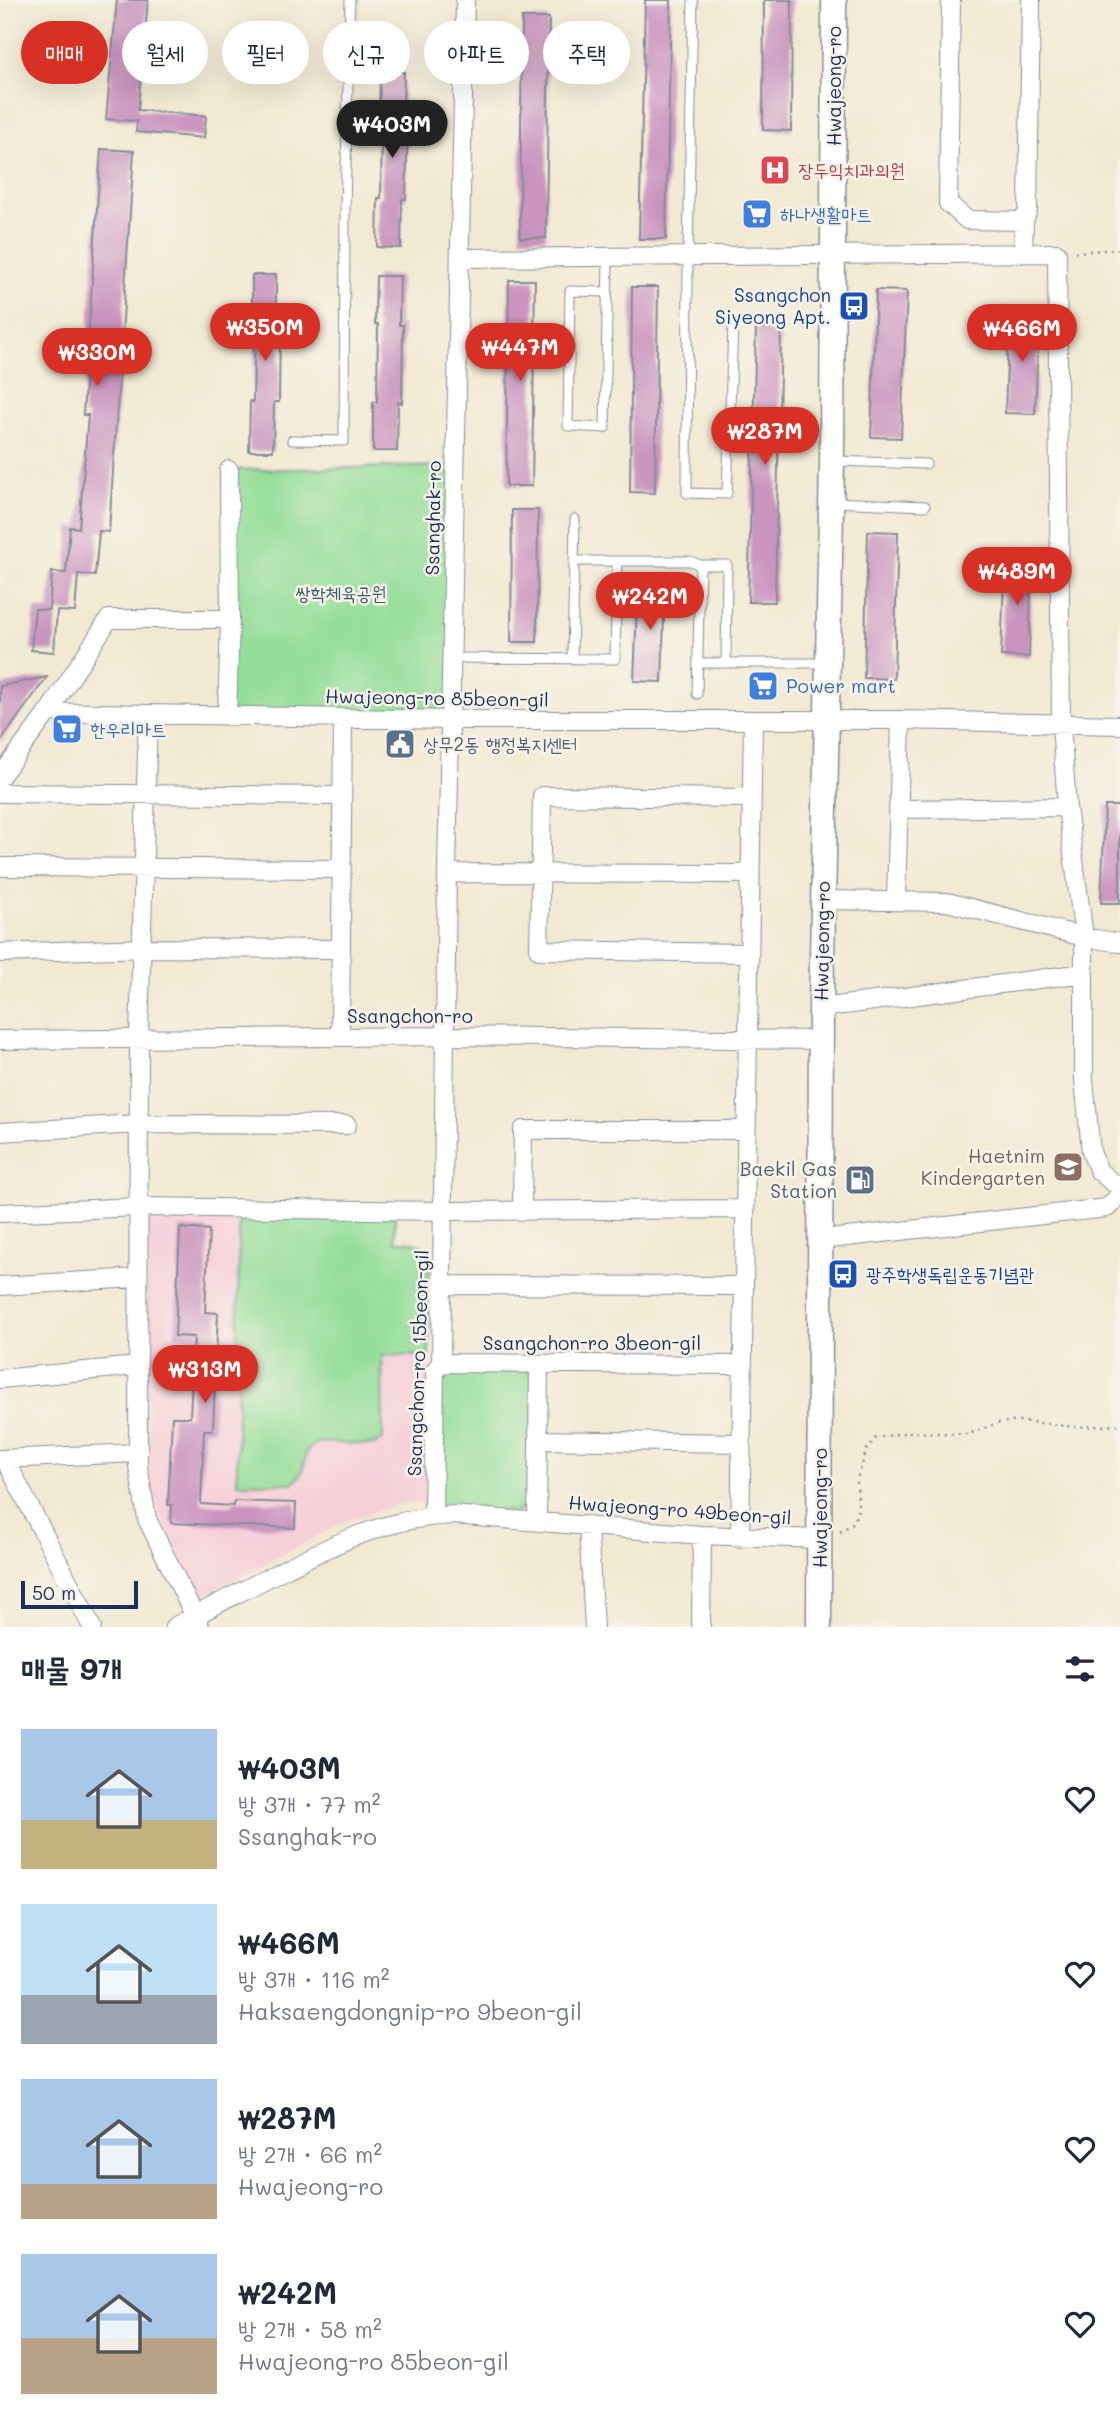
<!DOCTYPE html>
<html lang="ko">
<meta charset="utf-8">
<style>
:root{--surface:#fff;--page:#f6f6f7;--text:#1f2937;--muted:#747a83;--accent:#d93025}
body{margin:0;font-family:Mali,"Poor Story",sans-serif;background:var(--page);color:var(--text);height:100vh;display:flex;flex-direction:column;font-size:26px;white-space:nowrap}
*{box-sizing:border-box;margin:0}
p{font-size:23px;color:var(--muted)}
.icon{flex:none;width:38px;height:38px;fill:none;stroke:currentColor;stroke-width:2;stroke-linecap:round;stroke-linejoin:round}
.map{position:relative;height:1627px;overflow:hidden}
.panel{display:flex;flex-direction:column;background:var(--surface);flex:1}
.panel>*{flex:none}
.hud{position:absolute;left:21px;top:21px;width:700px;height:63px;display:flex;gap:14px}
.scale{position:absolute;left:21px;bottom:18px;width:117px;box-sizing:border-box;padding-left:7px;border:4px solid #1b2f5e;border-top:0;font-size:19px;line-height:24px;white-space:nowrap;color:#1b2f5e;-webkit-text-stroke:5px #f7f3e8;paint-order:stroke}
.price{position:absolute;translate:-50% -60px;padding:0 16px;border-radius:24px;background:var(--accent);color:#fff;font-size:23px;line-height:46px;filter:drop-shadow(0 2px 4px #0008)}
.price::after{content:'';position:absolute;left:50%;top:42px;width:21px;height:16px;margin-left:-10px;background:inherit;clip-path:polygon(0 0,100% 0,50% 100%)}
.price.on{background:#222;color:#fff}
ul{padding:0;list-style:none}
li{display:flex;align-items:center;gap:21px;height:175px;padding:0 21px}
li span{display:grid;place-items:center;flex:none;width:196px;height:140px;border-radius:0px;color:#555}
li>.icon{margin-inline-start:auto}
span .icon{width:84px;height:84px;fill:#fffc;stroke-width:1}
li b{font-size:30px}
h2{display:flex;justify-content:space-between;align-items:center;height:84px;padding:0 21px;font-size:30px}
.tag{padding:0 24px;border-radius:32px;background:var(--surface);box-shadow:0 7px 28px #0002;font-size:24px;line-height:63px}
.tag.on{background:var(--accent);color:#fff}
.map>svg:first-child{display:block}
.built{fill:#f6cfd9}
.green{fill:#94de99;stroke:#58867c;stroke-width:2}
.building{fill:#c994bf}
.lines{fill:none;stroke-linecap:round;stroke-linejoin:round}
.lane-casing{stroke:#868c98;stroke-width:11}
.street-casing{stroke:#868c98;stroke-width:20}
.secondary-casing{stroke:#868c98;stroke-width:27}
.path{stroke:#868c98;stroke-width:2.5;stroke-dasharray:2 5;stroke-linecap:butt}
.lane{stroke:#fff;stroke-width:9}
.street{stroke:#fff;stroke-width:18}
.secondary{stroke:#fff;stroke-width:24}
.labels{text-anchor:middle;stroke-width:5;stroke-linejoin:round;paint-order:stroke}
.street-label{font-size:19px;fill:#1b2f5e;stroke:#f7f3e8}
.health-label{font-size:19px;fill:#be3a42;stroke:#f7f3e8;text-anchor:start}
.shop-label{font-size:19px;fill:#366cbe;stroke:#f7f3e8;text-anchor:start}
.transit-label{font-size:19px;fill:#164399;stroke:#f7f3e8;text-anchor:end}
.park-label{font-size:19px;fill:#395b6d;stroke:#f7f3e8}
.service-label{font-size:19px;fill:#4e5e75;stroke:#f7f3e8;text-anchor:start}
.education-label{font-size:19px;fill:#785e54;stroke:#f7f3e8;text-anchor:end}
</style>
<div class="map">
<svg width="1120" height="1627" viewBox="0 0 1120 1627">
<rect width="100%" height="100%" fill="#f7f3e8"/>
<filter id="ink" filterUnits="userSpaceOnUse"><feTurbulence type="fractalNoise" baseFrequency=".0143" numOctaves="2"/><feDisplacementMap in="SourceGraphic" scale="14" xChannelSelector="R" yChannelSelector="G"/><feConvolveMatrix kernelMatrix="1 2 1 2 8 2 1 2 1" color-interpolation-filters="sRGB"/></filter>
<filter id="wash" filterUnits="userSpaceOnUse"><feTurbulence type="fractalNoise" baseFrequency=".00686" numOctaves="4" result="noise"/><feDisplacementMap in="SourceGraphic" scale="28" xChannelSelector="R" yChannelSelector="G"/><feGaussianBlur stdDeviation="1.57" result="paint"/><feColorMatrix in="noise" values="0 0 0 0 0 0 0 0 0 0 0 0 0 0 0 0 0 1.4 0 .05"/><feComposite in="paint" operator="in"/></filter>
<g filter="url(#wash)">
<rect width="100%" height="100%" fill="#f2e9d2"/>
<path class="built" d="M 146,1214 L 395,1216 L 395,1241 L 420,1243 L 426,1247 L 429,1255 L 426,1504 L 404,1503 L 350,1519 L 199,1598 L 158,1511 L 148,1470 Z"/>
<path class="green" d="M 455,466 L 450,720 L 227,716 L 229,470 Z
M 239,1214 L 395,1216 L 395,1241 C 409,1242 423,1240 429,1255 L 429,1356 L 382,1355 L 383,1439 L 374,1445 L 319,1442 C 299,1451 309,1458 301,1473 C 299,1477 296,1480 293,1483 L 237,1483 Z
M 440,1369 L 529,1370 L 535,1377 L 532,1500 L 517,1512 L 437,1507 Z"/>
<g id="blocks">
<path class="building" d="M 117,0 L 148,0 L 138,110 L 206,116 L 204,138 L 136,132 L 137,121 L 106,119 Z
M 645,0 L 671,0 L 666,239 L 639,239 Z
M 764,0 L 792,0 L 791,131 L 763,130 Z
M 522,18 L 549,18 L 546,238 L 520,238 Z
M 380,72 L 404,72 L 403,121 L 408,121 L 406,199 L 402,199 L 401,248 L 377,247 L 378,198 L 381,198 L 382,121 L 379,120 Z
M 101,149 L 134,151 L 109,532 L 99,531 L 95,576 L 78,574 L 75,612 L 57,611 L 54,652 L 31,650 L 35,609 L 49,610 L 52,572 L 66,573 L 70,527 L 79,528 L 88,415 L 83,415 Z
M 252,275 L 276,275 L 276,324 L 280,324 L 279,402 L 274,402 L 273,451 L 249,451 L 250,401 L 253,402 L 255,324 L 252,324 Z
M 376,276 L 400,276 L 399,325 L 403,325 L 402,403 L 398,402 L 397,451 L 373,451 L 373,402 L 377,402 L 378,324 L 375,324 Z
M 509,280 L 535,280 L 532,486 L 506,486 Z
M 632,287 L 658,287 L 655,493 L 630,492 Z
M 876,290 L 907,291 L 901,438 L 871,437 Z
M 1009,314 L 1039,315 L 1035,414 L 1005,413 Z
M 756,328 L 781,328 L 775,602 L 748,602 Z
M 512,510 L 538,510 L 537,642 L 511,642 Z
M 868,531 L 898,532 L 894,679 L 864,678 Z
M 1005,556 L 1032,557 L 1029,657 L 1001,656 Z
M 638,581 L 665,582 L 662,682 L 634,681 Z
M 47,677 L 0,742 L 0,686 Z
M 1105,806 L 1120,806 L 1120,903 L 1101,903 Z
M 180,1228 L 209,1230 L 205,1312 L 218,1313 L 213,1430 L 204,1430 L 201,1504 L 233,1506 L 234,1501 L 296,1503 L 295,1528 L 171,1523 L 172,1505 L 168,1505 L 172,1417 L 190,1417 L 194,1337 L 175,1336 Z"/>
</g>
</g>
<g filter="url(#ink)">
<use href="#blocks" fill-opacity="0" stroke="#868c98" stroke-width="2"/>
<g class="lines">
<g class="lane-casing">
<path id="lane" d="M 693,0 L 688,257 L 687,493 L 727,494 L 733,325
M 607,292 L 570,291 L 568,426 L 605,428 L 608,257
M 292,440 L 344,441 L 345,210 L 350,0
M 834,461 L 926,464
M 833,502 L 925,506
M 574,561 L 690,561 L 700,565
M 452,658 L 615,659 L 617,561
M 572,658 L 575,519
M 698,663 L 826,663
M 697,694 L 700,565 L 727,565 L 726,663"/>
</g>
<g class="street-casing">
<path id="street" d="M 951,0 L 948,203 L 967,220 L 1024,221
M 1023,253 L 1024,221 L 1028,210 L 1031,0
M 460,258 L 1057,253 L 1061,724 L 1067,807 L 1084,937 L 1084,1079 L 1091,1152 L 1099,1171 L 1113,1183 L 1120,1184
M 47,712 L 450,720 L 901,720 L 1120,725
M 148,714 L 139,1037 L 138,1466 L 147,1519 L 200,1627
M 227,716 L 230,619 L 229,470
M 0,777 L 49,711 L 109,619 L 230,619
M 0,793 L 342,796
M 898,809 L 1067,807
M 0,867 L 342,869
M 447,873 L 750,874
M 824,900 L 947,902 L 1084,937 L 1120,943
M 896,901 L 901,720
M 0,953 L 143,948 L 341,949
M 748,953 L 539,950 L 542,796 L 751,798
M 821,1008 L 1084,973
M 340,1037 L 343,718
M 0,1040 L 446,1036 L 821,1040
M 0,1132 L 138,1124 L 347,1125
M 522,1209 L 523,1130 L 746,1130
M 0,1213 L 138,1207 L 444,1211 L 744,1209
M 820,1240 L 1107,1208 L 1120,1195
M 443,1285 L 744,1286
M 0,1286 L 137,1278
M 441,1363 L 742,1365
M 0,1379 L 137,1366
M 538,1440 L 741,1443
M 0,1459 L 138,1453
M 5,1459 L 92,1627
M 433,1516 L 435,1370 L 441,1363 L 447,873 L 465,0
M 537,1521 L 539,1364
M 588,1525 L 594,1627
M 740,1538 L 753,720
M 174,1627 C 207,1609 241,1592 275,1574 C 334,1544 384,1518 452,1515 L 702,1535 L 819,1539
M 701,1627 L 702,1535"/>
</g>
<g class="secondary-casing">
<path id="secondary" d="M 819,1627 L 821,1008 L 832,461 L 834,0"/>
</g>
<path class="path" d="M 1075,252 L 1120,249
M 840,1532 L 854,1522 L 858,1509 L 857,1479 L 867,1449 L 876,1438 L 909,1432 L 969,1434 L 997,1423 L 1021,1421 L 1075,1427 L 1120,1425"/>
<use href="#lane" class="lane"/>
<use href="#street" class="street"/>
<use href="#secondary" class="secondary"/>
</g>
</g>
<defs>
<g id="hospital-square" transform="scale(1.575)"><rect x="-9" y="-9" width="18" height="18" rx="4" fill="#e0444e" stroke="#f7f3e8"/><path d="M-5-5h3v3.5h4V-5h3V5h-3V1.5h-4V5h-3Z" fill="#fff"/></g>
<g id="supermarket-square" transform="scale(1.575)"><rect x="-9" y="-9" width="18" height="18" rx="4" fill="#3f7fe0" stroke="#f7f3e8"/><path d="M-6-5.5h2.5l.6 2H6L4.5 2H-2.5L-4.4-4H-6ZM-1.5 3.2a1.3 1.3 0 1 0 .1 0ZM3 3.2a1.3 1.3 0 1 0 .1 0Z" fill="#fff"/></g>
<g id="bus-square" transform="scale(1.575)"><rect x="-9" y="-9" width="18" height="18" rx="4" fill="#1a4fb4" stroke="#f7f3e8"/><path d="M-5-6H5V4H4V6H2V4H-2V6H-4V4H-5ZM-3.5-4V0h7V-4ZM-3.5 1.2v1.5H-2V1.2ZM2 1.2v1.5H3.5V1.2Z" fill="#fff"/></g>
<g id="civic-square" transform="scale(1.575)"><rect x="-9" y="-9" width="18" height="18" rx="4" fill="#5c6f8a" stroke="#f7f3e8"/><path d="M-.6-6.5H3V-4.5H.6V-3L4-1V1h2V6H-6V1h2V-1L-.6-3ZM-1.2 2.5V6h2.4V2.5Z" fill="#fff"/></g>
<g id="school-square" transform="scale(1.575)"><rect x="-9" y="-9" width="18" height="18" rx="4" fill="#8d6e63" stroke="#f7f3e8"/><path d="M0-5L7-2L0 1L-7-2ZM-4 1L0 2.5L4 1V4Q0 6-4 4Z" fill="#fff"/></g>
<g id="fuel-square" transform="scale(1.575)"><rect x="-9" y="-9" width="18" height="18" rx="4" fill="#5c6f8a" stroke="#f7f3e8"/><path d="M-5.5-6h7V0h2V4h1.3V-2.5L3-4.5l.8-.8L6-3V5H2.5V1h-1V6h-7ZM-4.2-4.7v3.2H.2V-4.7Z" fill="#fff"/></g>
</defs>
<g fill-rule="evenodd">
<use href="#hospital-square" x="775" y="170"/>
<use href="#supermarket-square" x="757" y="214"/>
<use href="#bus-square" x="854" y="306"/>
<use href="#supermarket-square" x="763" y="686"/>
<use href="#supermarket-square" x="67" y="729"/>
<use href="#civic-square" x="400" y="744"/>
<use href="#school-square" x="1068" y="1167"/>
<use href="#fuel-square" x="860" y="1180"/>
<use href="#bus-square" x="843" y="1274"/>
</g>
<g class="labels">
<g class="street-label">
<text transform="translate(834 86) rotate(-90)" y="7">Hwajeong-ro</text>
<text transform="translate(433 518) rotate(-89)" y="7">Ssanghak-ro</text>
<text transform="translate(437 698) rotate(1)" y="7">Hwajeong-ro 85beon-gil</text>
<text transform="translate(822 941) rotate(-89)" y="7">Hwajeong-ro</text>
<text x="410" y="1023">Ssangchon-ro</text>
<text x="592" y="1350">Ssangchon-ro 3beon-gil</text>
<text transform="translate(418 1363) rotate(-88)" y="7">Ssangchon-ro 15beon-gil</text>
<text transform="translate(820 1508) rotate(-90)" y="7">Hwajeong-ro</text>
<text transform="translate(680 1510) rotate(4)" y="7">Hwajeong-ro 49beon-gil</text>
</g>
<g class="health-label">
<text x="798" y="177">장두익치과의원</text>
</g>
<g class="shop-label">
<text x="780" y="221">하나생활마트</text>
<text x="786" y="693">Power mart</text>
<text x="90" y="736">한우리마트</text>
</g>
<g class="transit-label">
<text x="831" y="302">Ssangchon<tspan x="831" dy="22">Siyeong Apt.</tspan></text>
<text x="866" y="1281" text-anchor="start">광주학생독립운동기념관</text>
</g>
<g class="park-label">
<text x="341" y="600">쌍학체육공원</text>
</g>
<g class="service-label">
<text x="423" y="751">상무2동 행정복지센터</text>
<text x="837" y="1176" text-anchor="end">Baekil Gas<tspan x="837" dy="22">Station</tspan></text>
</g>
<g class="education-label">
<text x="1045" y="1163">Haetnim<tspan x="1045" dy="22">Kindergarten</tspan></text>
</g>
</g>
</svg>
<div class="scale">50 m</div>
<b class="price on" style="left:392px;top:160px">₩403M</b>
<b class="price" style="left:265px;top:363px">₩350M</b>
<b class="price" style="left:1022px;top:364px">₩466M</b>
<b class="price" style="left:520px;top:383px">₩447M</b>
<b class="price" style="left:97px;top:388px">₩330M</b>
<b class="price" style="left:765px;top:467px">₩287M</b>
<b class="price" style="left:1017px;top:607px">₩489M</b>
<b class="price" style="left:650px;top:632px">₩242M</b>
<b class="price" style="left:205px;top:1405px">₩313M</b>
<div class="hud">
<a class="tag on">매매</a>
<a class="tag">월세</a>
<a class="tag">필터</a>
<a class="tag">신규</a>
<a class="tag">아파트</a>
<a class="tag">주택</a>
</div>
</div>
<section class="panel">
<h2>매물 9개<svg class="icon" aria-label="filters" viewBox="0 0 24 24"><path d="M4 7h16M4 17h16"/><circle cx="9" cy="7" r="2"/><circle cx="15" cy="17" r="2"/></svg></h2>
<ul>
<li><span style="background:linear-gradient(#a9c7e8 65%,#c2b280 0)"><svg class="icon" aria-label="home" viewBox="0 0 24 24"><path d="M3 11l9-7 9 7M6 9v11h12V9"/></svg></span><div><b>₩403M</b><p>방 3개 · 77 m²</p><p>Ssanghak-ro</p></div><svg class="icon" aria-label="heart" viewBox="0 0 24 24"><path d="M12 20l-8-8c-3-5 5-10 8-4 3-6 11-1 8 4z"/></svg></li>
<li><span style="background:linear-gradient(#bfe0f5 65%,#9aa5b1 0)"><svg class="icon" aria-label="home" viewBox="0 0 24 24"><path d="M3 11l9-7 9 7M6 9v11h12V9"/></svg></span><div><b>₩466M</b><p>방 3개 · 116 m²</p><p>Haksaengdongnip-ro 9beon-gil</p></div><svg class="icon" aria-label="heart" viewBox="0 0 24 24"><path d="M12 20l-8-8c-3-5 5-10 8-4 3-6 11-1 8 4z"/></svg></li>
<li><span style="background:linear-gradient(#a9c7e8 75%,#b9a48a 0)"><svg class="icon" aria-label="home" viewBox="0 0 24 24"><path d="M3 11l9-7 9 7M6 9v11h12V9"/></svg></span><div><b>₩287M</b><p>방 2개 · 66 m²</p><p>Hwajeong-ro</p></div><svg class="icon" aria-label="heart" viewBox="0 0 24 24"><path d="M12 20l-8-8c-3-5 5-10 8-4 3-6 11-1 8 4z"/></svg></li>
<li><span style="background:linear-gradient(#a9c7e8 60%,#b9a48a 0)"><svg class="icon" aria-label="home" viewBox="0 0 24 24"><path d="M3 11l9-7 9 7M6 9v11h12V9"/></svg></span><div><b>₩242M</b><p>방 2개 · 58 m²</p><p>Hwajeong-ro 85beon-gil</p></div><svg class="icon" aria-label="heart" viewBox="0 0 24 24"><path d="M12 20l-8-8c-3-5 5-10 8-4 3-6 11-1 8 4z"/></svg></li>
</ul>
</section>
